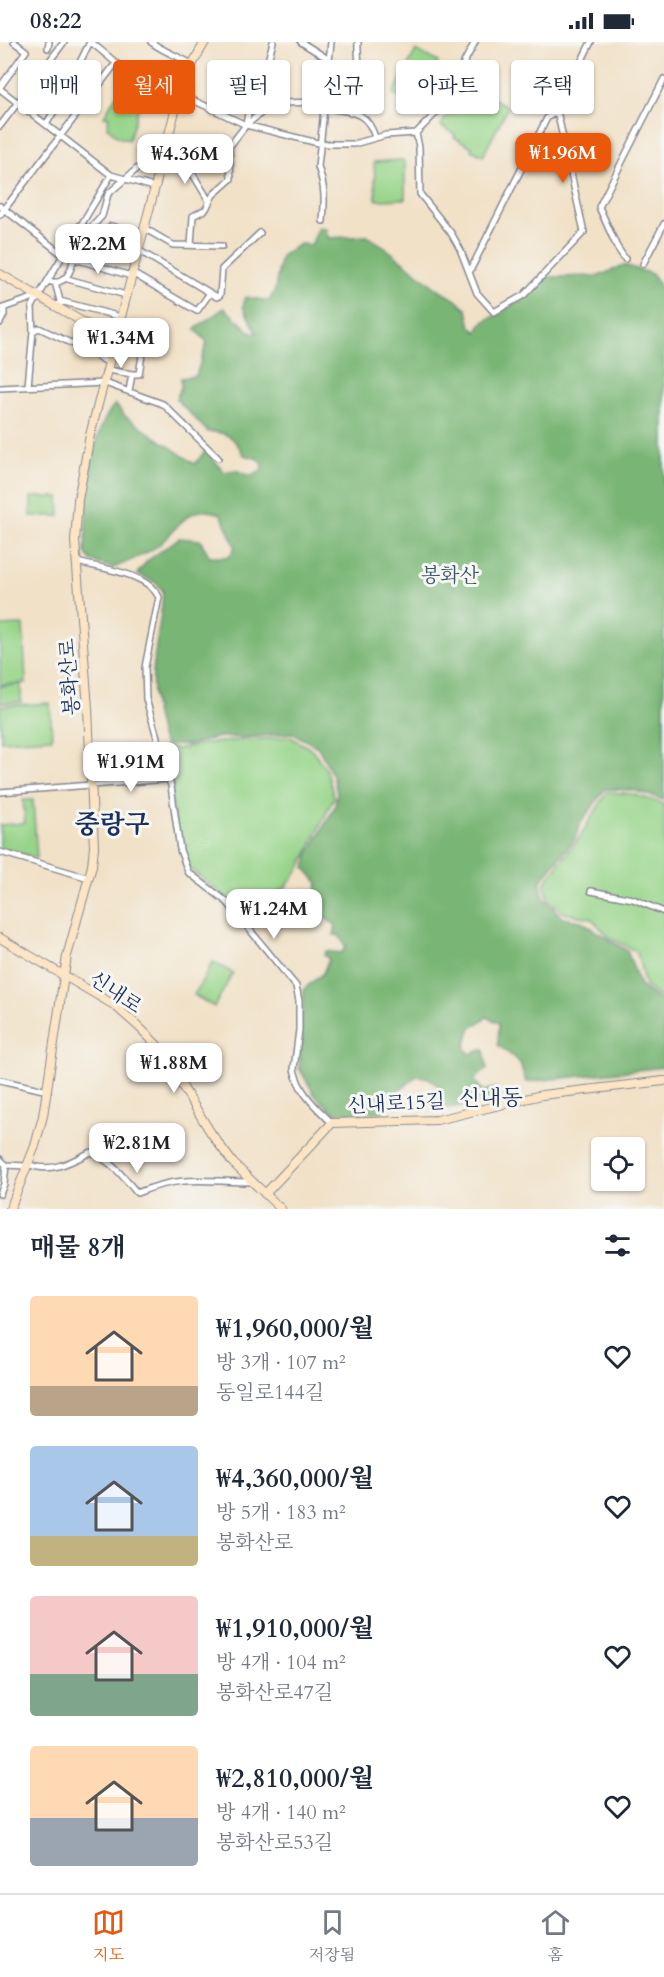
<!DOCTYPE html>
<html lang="ko">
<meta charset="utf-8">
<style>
:root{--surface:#fff;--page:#f6f6f7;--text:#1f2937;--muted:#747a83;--line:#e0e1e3;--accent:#ea580c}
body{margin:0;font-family:Cardo,"Noto Serif KR",serif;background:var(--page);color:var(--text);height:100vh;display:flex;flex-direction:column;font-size:22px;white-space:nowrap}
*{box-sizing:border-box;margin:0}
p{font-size:20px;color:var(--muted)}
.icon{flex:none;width:33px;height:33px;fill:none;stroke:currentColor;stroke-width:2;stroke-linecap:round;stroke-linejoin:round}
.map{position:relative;height:1167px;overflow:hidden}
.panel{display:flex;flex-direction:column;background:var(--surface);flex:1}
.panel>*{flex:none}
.top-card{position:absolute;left:18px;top:18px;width:628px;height:54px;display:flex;gap:12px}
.fabs{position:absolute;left:591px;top:1095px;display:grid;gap:12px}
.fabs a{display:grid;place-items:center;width:54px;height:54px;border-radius:6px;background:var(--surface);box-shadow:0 2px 4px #0004;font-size:30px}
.price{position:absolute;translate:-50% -51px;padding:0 14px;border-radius:12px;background:#fff;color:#222;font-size:20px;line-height:39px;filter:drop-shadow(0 2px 3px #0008)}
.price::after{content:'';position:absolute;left:50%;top:36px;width:18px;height:14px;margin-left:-9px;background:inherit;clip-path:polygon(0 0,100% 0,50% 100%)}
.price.current{background:var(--accent);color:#fff}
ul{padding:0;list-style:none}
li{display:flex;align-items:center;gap:18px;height:150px;padding:0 30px}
li span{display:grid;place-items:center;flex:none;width:168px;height:120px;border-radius:6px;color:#555}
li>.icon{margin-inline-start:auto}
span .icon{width:72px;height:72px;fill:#fffc;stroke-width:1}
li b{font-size:26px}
h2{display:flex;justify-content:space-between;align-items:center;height:72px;padding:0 30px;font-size:26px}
.chip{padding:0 21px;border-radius:6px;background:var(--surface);box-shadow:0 2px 4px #0004;font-size:21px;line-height:54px}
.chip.current{background:var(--accent);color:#fff}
.status{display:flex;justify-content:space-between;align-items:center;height:42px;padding:0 30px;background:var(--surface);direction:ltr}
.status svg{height:16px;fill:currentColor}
.tabs{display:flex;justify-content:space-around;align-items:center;height:84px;border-top:2px solid var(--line);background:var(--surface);font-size:16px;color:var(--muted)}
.tabs a{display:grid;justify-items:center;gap:3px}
.tabs .current{color:var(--accent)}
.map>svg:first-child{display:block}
.green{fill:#97d489;stroke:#598274;stroke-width:1.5}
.forest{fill:#79b675;stroke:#4a726a;stroke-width:1.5}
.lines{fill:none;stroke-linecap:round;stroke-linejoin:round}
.street-casing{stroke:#868892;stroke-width:8}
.secondary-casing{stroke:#868892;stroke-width:10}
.street{stroke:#fff;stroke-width:5}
.secondary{stroke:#fce5c4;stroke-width:8}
.labels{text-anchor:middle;stroke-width:6;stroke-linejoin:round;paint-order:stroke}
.park-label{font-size:20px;fill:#3a5869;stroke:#f6f6f2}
.street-label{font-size:20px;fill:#1b2f5e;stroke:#f6f6f2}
.quarter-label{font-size:22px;fill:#1b2f5e;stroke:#f6f6f2}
.district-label{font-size:26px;font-weight:bold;fill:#1b2f5e;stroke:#f6f6f2}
</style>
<div class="status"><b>08:22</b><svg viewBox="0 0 49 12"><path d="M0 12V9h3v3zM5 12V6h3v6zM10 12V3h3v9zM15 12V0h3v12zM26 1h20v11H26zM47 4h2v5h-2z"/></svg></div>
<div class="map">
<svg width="664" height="1167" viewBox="0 0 664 1167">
<rect width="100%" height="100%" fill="#f6f6f2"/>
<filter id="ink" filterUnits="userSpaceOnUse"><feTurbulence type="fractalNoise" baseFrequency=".0167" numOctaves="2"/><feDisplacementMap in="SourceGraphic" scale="12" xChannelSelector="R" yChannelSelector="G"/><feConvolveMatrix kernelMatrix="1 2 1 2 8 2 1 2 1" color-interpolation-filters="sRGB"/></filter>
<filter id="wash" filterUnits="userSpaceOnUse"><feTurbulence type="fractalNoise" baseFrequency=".008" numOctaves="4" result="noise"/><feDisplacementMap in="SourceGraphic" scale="24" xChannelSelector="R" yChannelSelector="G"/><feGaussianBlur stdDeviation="1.35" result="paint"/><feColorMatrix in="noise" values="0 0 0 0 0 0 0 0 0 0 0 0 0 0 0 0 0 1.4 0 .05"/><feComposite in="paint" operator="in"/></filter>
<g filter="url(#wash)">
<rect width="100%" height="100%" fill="#f1e1c7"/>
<path class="green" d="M 416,8 L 438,20 L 415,64 L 393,52 Z
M 466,40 L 508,65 L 483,114 L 471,108 L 472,105 L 454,95 L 455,92 L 441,84 Z
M 118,50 L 124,51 L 122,59 L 139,63 L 129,98 L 118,95 L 107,85 L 109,75 L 104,74 Z
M 402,118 L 405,121 L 405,157 L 378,158 L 376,157 L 374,120 Z
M 31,455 L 59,455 L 60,474 L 31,474 Z
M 23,583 L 26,641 L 0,643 L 0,584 Z
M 21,642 L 21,660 L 0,661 L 0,644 Z
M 50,661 L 52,696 L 1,699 L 0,664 Z
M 290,695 L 313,708 L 327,729 L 334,755 L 300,826 L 285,846 L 267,856 L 236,863 L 190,827 L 179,800 L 162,705 L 178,707 L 208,701 Z
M 607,750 L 632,752 L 664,762 L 664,958 L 645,944 L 637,910 L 609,895 L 591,876 L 564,871 L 549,858 L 544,842 L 579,796 Z
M 23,758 L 33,758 L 37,816 L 0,806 L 0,783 L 25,781 Z
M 213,920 L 233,931 L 214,965 L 194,953 Z"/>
<path class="forest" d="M 319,185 L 326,187 L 328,196 L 367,194 L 382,203 L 435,245 L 456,258 L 467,268 L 471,285 L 477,290 L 482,281 L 526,256 L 548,235 L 599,234 L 624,223 L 652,232 L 664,252 L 664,758 L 633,748 L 605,747 L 581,781 L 574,798 L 540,840 L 544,856 L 563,876 L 581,879 L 627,909 L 640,944 L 664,961 L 664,1025 L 526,1040 L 520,1021 L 498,1003 L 499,981 L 487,975 L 470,987 L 465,1006 L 470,1012 L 484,1007 L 487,1027 L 474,1038 L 483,1049 L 496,1046 L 501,1052 C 480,1059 454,1070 431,1064 L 441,1056 L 441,1046 L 429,1036 L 417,1034 L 383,1062 L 385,1069 L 382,1070 L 334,1071 L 315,1053 L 299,1026 L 304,947 L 323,931 L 329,917 L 324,913 L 326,909 L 341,911 L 346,905 L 339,893 L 334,893 L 336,883 L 323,875 L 318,878 L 312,876 L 306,866 L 307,856 L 315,852 L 318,841 L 305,826 L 308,813 L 335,764 L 337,750 L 333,734 L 318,705 L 292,691 L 244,696 L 219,695 L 188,703 L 165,703 C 160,696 159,686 157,677 C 145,633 161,594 163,549 L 155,540 L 137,532 L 147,519 L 179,496 L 200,498 L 210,515 L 229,515 L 235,505 L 221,472 C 185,460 181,486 156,505 C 143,514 128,520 113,526 L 91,519 L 85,510 C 87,466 85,397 115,362 L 125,374 L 195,422 L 206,408 L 224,430 L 236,428 L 249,434 L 262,428 L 262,421 L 256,416 L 244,413 C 235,396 227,389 208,390 L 176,357 L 181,345 L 181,336 L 196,334 L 207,300 L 195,287 L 224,266 L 253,292 L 257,291 L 243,265 L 245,255 L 269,259 L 275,248 L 281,214 L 300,202 L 311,203 Z"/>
</g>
<g filter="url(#ink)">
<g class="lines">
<g class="street-casing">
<path id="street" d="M 91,0 L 121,25 L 185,39
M 151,0 C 164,10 178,14 192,22
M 301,0 L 328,17
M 48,6 L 49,0
M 0,45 L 26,9 L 14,0
M 0,47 L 111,133 L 154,145
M 180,52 L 246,83 L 322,102 L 354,102 L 386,93 L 416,91 L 438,69 L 475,0
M 325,65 C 351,71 366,67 375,95
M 350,71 C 372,38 356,33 358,0
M 46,82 L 59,62 L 90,0
M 246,83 L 252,47 L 272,25 L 269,15 L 273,0
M 0,84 L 64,0
M 416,91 L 419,105 L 420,152 L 451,191 L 460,207 L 477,251 L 494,270 L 524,253 L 584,190 L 557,69 L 591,0
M 182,114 L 209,159
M 0,164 L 63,213
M 0,173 L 116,21
M 323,179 C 325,158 325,144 318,125 L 331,0
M 80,183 L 90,187 L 102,174 L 108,152 L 139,125 L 146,124 L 159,127
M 111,184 L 142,193
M 144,186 L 173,203 L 222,204
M 191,203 L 193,174 L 206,167 L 213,153 L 231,137 L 229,105 L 246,83 L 270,64 L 278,61 L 325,60
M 138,208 L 217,255 L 220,253 L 222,227 L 260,191
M 75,217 L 131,234
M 625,217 L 617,205 L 599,165 L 664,37
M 643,222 L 664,182
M 470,229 L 547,76 L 557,69
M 132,231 L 197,269 L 210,251
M 64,236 L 126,253
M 48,239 C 72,248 77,211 73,195
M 55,240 L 60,259
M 58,265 L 60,259 L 121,275
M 0,267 L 38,254
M 0,281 L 4,273 L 4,267
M 118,287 L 145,294 L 139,332 L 132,332 L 129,349
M 33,289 L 39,286 L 73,302 L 84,300 L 95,313 L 109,321
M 108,328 L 132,332
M 28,344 L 33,289 L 32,265 L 111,133
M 0,346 L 105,341 L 163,362 L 218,416
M 77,520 C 102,527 146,530 159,555 L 145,625 L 146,657 L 171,744 L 180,808 L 188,830 L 227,860 L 296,944 L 299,959 L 299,988 L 294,1027 C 299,1051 316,1065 332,1081
M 0,750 L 169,737
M 0,810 L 89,836
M 591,849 L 633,857 L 664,870
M 0,1038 L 48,1049
M 0,1117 L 6,1123 L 26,1124
M 28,1122 C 50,1132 71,1120 91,1110 C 111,1119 123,1134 137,1151 C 183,1132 206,1140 252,1140
M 0,1152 L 4,1142 L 6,1123"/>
</g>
<g class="secondary-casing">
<path id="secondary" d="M 0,232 L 100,290 L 115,295
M 0,896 L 114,963 L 138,984 L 157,1003 L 211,1091 L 233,1121 L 281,1167
M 265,1152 L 332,1081 L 437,1078 L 542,1053 L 664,1039
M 10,1167 L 35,1104 L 43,1074 L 67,914 L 92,824 L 94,805 L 88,666 L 75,499 L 78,458 L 90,393 L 175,69 L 189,28 L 205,0"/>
</g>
<use href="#street" class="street"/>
<use href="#secondary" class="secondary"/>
</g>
</g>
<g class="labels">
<g class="park-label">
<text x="450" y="540">봉화산</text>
</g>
<g class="street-label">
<text transform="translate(69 635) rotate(-94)" y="7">봉화산로</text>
<text transform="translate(116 950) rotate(34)" y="7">신내로</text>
<text transform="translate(396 1061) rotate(-3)" y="7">신내로15길</text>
</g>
<g class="quarter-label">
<text x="491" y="1063">신내동</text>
</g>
<g class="district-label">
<text x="112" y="791">중랑구</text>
</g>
</g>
</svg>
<div class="fabs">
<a><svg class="icon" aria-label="locate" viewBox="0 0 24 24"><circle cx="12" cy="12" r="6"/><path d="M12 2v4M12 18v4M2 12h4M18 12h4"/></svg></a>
</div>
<b class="price current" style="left:563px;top:142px">₩1.96M</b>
<b class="price" style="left:185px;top:143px">₩4.36M</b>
<b class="price" style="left:98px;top:233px">₩2.2M</b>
<b class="price" style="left:121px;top:327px">₩1.34M</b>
<b class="price" style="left:131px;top:751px">₩1.91M</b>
<b class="price" style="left:274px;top:898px">₩1.24M</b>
<b class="price" style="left:174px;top:1052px">₩1.88M</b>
<b class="price" style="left:137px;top:1132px">₩2.81M</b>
<div class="top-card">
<a class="chip">매매</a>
<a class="chip current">월세</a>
<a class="chip">필터</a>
<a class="chip">신규</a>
<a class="chip">아파트</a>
<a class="chip">주택</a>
</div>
</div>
<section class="panel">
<h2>매물 8개<svg class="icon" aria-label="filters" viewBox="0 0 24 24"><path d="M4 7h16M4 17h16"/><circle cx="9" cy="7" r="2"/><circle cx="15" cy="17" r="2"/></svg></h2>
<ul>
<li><span style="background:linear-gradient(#ffd9b3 75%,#b9a48a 0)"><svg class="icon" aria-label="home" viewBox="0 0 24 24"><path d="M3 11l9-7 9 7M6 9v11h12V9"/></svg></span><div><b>₩1,960,000/월</b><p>방 3개 · 107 m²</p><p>동일로144길</p></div><svg class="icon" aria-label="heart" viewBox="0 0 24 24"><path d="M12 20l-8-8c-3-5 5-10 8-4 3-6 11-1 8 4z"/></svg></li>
<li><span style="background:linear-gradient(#a9c7e8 75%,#c2b280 0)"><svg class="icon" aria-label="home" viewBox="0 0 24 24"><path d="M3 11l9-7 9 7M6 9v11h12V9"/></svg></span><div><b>₩4,360,000/월</b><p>방 5개 · 183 m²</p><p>봉화산로</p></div><svg class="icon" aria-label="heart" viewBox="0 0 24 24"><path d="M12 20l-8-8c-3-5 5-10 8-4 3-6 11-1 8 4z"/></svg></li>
<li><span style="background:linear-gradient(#f6c9c9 65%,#7fa58c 0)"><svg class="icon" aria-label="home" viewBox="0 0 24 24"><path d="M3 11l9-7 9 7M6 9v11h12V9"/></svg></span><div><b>₩1,910,000/월</b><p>방 4개 · 104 m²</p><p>봉화산로47길</p></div><svg class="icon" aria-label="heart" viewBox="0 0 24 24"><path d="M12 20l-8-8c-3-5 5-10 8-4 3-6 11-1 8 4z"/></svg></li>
<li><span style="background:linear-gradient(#ffd9b3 60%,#9aa5b1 0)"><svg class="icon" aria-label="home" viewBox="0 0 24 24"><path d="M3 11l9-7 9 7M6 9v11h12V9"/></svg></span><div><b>₩2,810,000/월</b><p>방 4개 · 140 m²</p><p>봉화산로53길</p></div><svg class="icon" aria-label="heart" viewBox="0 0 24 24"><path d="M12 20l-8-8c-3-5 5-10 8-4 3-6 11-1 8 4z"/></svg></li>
</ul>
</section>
<nav class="tabs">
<a class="current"><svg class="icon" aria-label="map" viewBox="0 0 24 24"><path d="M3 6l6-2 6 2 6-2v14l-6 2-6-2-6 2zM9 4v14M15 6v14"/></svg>지도</a>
<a><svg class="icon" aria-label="saved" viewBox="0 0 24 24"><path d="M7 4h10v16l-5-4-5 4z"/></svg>저장됨</a>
<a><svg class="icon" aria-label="home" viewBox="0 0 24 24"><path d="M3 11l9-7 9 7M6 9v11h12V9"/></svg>홈</a>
</nav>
